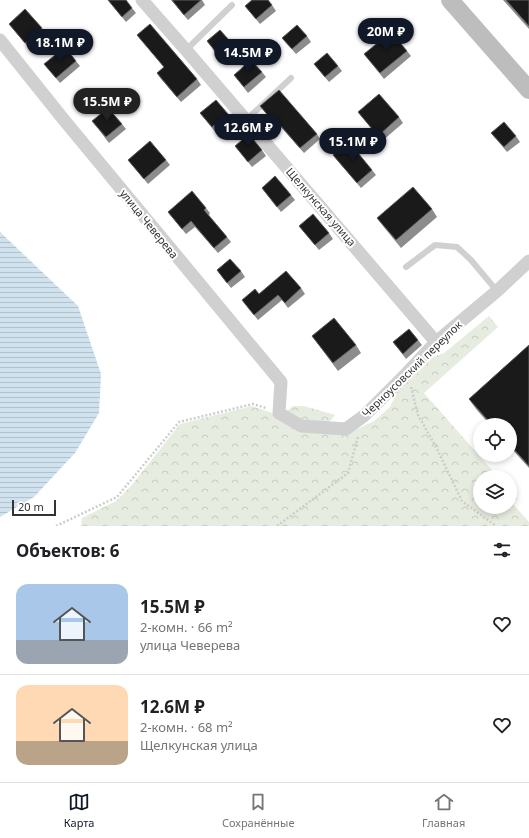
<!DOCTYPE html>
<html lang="ru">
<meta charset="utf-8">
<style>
:root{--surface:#fff;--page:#f6f6f6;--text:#202124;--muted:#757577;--line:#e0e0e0;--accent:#111827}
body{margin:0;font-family:"Noto Sans",sans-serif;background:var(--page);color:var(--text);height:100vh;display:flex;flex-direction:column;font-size:15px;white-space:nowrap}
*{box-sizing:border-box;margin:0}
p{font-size:13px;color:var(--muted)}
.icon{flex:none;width:22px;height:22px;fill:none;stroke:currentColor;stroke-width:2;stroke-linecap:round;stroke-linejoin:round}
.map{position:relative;height:526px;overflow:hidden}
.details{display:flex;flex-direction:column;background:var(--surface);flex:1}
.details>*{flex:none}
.buttons{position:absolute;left:473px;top:418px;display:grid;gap:8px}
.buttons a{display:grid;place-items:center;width:44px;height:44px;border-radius:50%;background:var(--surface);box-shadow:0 2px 6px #0003;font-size:20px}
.scale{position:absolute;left:12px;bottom:10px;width:44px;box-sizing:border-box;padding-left:4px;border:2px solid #333;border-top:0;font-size:11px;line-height:14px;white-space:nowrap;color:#333;-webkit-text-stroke:3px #fff;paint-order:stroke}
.price{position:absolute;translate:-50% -34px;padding:0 9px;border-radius:14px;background:var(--accent);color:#fff;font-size:13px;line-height:26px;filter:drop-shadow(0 1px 2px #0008)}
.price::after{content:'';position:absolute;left:50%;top:24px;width:12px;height:9px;margin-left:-6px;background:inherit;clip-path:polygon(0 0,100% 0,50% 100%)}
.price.selected{background:#222;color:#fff}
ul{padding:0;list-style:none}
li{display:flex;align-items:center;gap:12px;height:100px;padding:0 16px}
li+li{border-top:1px solid var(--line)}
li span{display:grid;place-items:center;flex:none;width:112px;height:80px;border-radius:12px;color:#555}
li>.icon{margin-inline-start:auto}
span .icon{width:48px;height:48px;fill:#fffc;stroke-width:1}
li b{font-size:17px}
h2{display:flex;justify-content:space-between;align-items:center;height:48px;padding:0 16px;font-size:17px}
.dock{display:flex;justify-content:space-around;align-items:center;height:56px;border-top:1px solid var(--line);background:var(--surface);font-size:11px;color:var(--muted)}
.dock a{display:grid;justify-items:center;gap:2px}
.dock .selected{color:var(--accent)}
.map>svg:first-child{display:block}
.forest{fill:url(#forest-crowns)}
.water{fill:url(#water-rules)}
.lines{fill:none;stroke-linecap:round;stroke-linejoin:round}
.path{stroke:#cdcdcd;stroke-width:2.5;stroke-dasharray:2 2;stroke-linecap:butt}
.service{stroke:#d0d0d0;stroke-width:6}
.minor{stroke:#d0d0d0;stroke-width:13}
.secondary{stroke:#bdbdbd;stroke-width:18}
.wall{fill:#8c8c8c}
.building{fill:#1a1a1a;stroke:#5f5f5f}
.labels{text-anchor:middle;stroke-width:4;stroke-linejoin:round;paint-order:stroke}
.street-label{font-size:11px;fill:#333;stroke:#fff}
</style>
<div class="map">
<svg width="529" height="526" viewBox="0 0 529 526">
<defs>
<pattern id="forest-crowns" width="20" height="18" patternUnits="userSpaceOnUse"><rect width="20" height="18" fill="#e6ecdf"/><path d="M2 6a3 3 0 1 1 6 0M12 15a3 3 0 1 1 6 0" fill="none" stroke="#c6cbc0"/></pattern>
<pattern id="water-rules" width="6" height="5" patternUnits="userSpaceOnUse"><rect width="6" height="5" fill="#cfe2ee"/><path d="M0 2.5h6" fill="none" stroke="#b2c2cd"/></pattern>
</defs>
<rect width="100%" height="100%" fill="#fff"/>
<path class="forest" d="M 489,316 L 498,327 L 424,393 L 498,477 L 480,477 L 480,507 L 510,507 L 510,491 L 517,499 L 512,503 L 529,522 L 529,526 L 81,526 L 82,518 L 116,501 L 131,486 L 180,424 L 252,406 L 281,416 L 293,406 L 304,406 L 335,415 L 329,423 L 345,435 L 374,421 L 390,407 L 397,392 L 433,357 L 444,353 Z"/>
<path class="water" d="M 0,232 L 78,306 L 101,374 L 99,413 L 75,453 L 34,497 L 0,517 Z"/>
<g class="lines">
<path class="path" d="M 411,387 L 418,415 L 437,449 L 462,501 L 496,526
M 56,526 L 117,497 L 179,422 L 253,404 L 266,408
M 277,526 L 348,473 L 358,437"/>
<path class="service" d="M 186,50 L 232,5
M 246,120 L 291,78
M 406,267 L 435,245 L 457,247 L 471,260 L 497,291"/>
<path class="minor" d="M 142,0 L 186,50 L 436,342
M 0,40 L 64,120 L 281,382 L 279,413 L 301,426 L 346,429 L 365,415 L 407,373 L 436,342 L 497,291 L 529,261"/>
<path class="secondary" d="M 450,0 L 529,90"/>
</g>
<path class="wall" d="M 108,0 L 132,8 L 136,13 L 126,22 Z
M 171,0 L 202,0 L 205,5 L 188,20 Z
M 503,0 L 529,0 L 529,29 Z
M 272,5 L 276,11 L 260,24 L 245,6 Z
M 9,24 L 42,28 L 46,34 L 29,48 Z
M 137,35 L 197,79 L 201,85 L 181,102 L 161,79 L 157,73 L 164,67 L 141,40 Z
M 307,36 L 311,42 L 296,54 L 282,38 Z
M 229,40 L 231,43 L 217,55 L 207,41 Z
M 407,51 L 411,56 L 384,79 L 364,54 Z
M 76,61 L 80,66 L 60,83 L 44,64 Z
M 314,64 L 338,66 L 342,71 L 329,82 Z
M 262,72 L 266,77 L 248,93 L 234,75 Z
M 260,106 L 317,134 L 320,139 L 304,153 L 278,124 L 276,125 Z
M 358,112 L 399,117 L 403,123 L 382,141 L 362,117 Z
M 200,113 L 228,114 L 232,119 L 216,133 Z
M 92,121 L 122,124 L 126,129 L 109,143 Z
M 491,133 L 516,136 L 520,142 L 507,152 Z
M 235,146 L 262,150 L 266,156 L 252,167 Z
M 333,155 L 372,170 L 376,175 L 361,188 L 337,160 Z
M 128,160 L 166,160 L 170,165 L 148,184 Z
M 262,188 L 291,195 L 295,200 L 281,212 Z
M 206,208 L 210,213 L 209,215 L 227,237 L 231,242 L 218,253 L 195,227 L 186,234 L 168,212 Z
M 432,209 L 437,217 L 401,248 L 383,226 L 377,218 Z
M 299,226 L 329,233 L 333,239 L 319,250 Z
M 217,270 L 241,271 L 245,277 L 231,288 Z
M 301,288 L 305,294 L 288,308 L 282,300 L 258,320 L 242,300 L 259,294 Z
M 312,336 L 356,345 L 361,353 L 338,371 Z
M 418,340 L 422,345 L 406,359 L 393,342 Z
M 529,345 L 529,468 L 510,447 L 510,425 L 490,425 L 476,409 L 469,399 Z"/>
<path class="building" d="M 108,0 L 126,0 L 132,8 L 122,17 Z
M 172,0 L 201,0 L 184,15 Z
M 252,0 L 268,0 L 272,5 L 256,19 L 245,6 Z
M 506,0 L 529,0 L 529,26 Z
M 25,9 L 42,28 L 25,43 L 9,24 Z
M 150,24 L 197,79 L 177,97 L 157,73 L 164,67 L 137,35 Z
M 297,25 L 307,36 L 292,49 L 282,38 Z
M 220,30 L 229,40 L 216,52 L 207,41 Z
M 391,32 L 407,51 L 380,73 L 364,54 Z
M 65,47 L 76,61 L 56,78 L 44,64 Z
M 327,53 L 338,66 L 325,77 L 314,64 Z
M 251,60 L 262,72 L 244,87 L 234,75 Z
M 279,90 L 317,134 L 300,148 L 274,118 L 272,120 L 260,106 Z
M 379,94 L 399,117 L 378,136 L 358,112 Z
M 216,100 L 228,114 L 212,127 L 200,113 Z
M 108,108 L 122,124 L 106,137 L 92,121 Z
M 504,122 L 516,136 L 504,147 L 491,133 Z
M 249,134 L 262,150 L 248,162 L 235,146 Z
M 150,141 L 166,160 L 144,179 L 128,160 Z
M 349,142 L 372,170 L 357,183 L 333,155 Z
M 275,176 L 291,195 L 277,207 L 262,188 Z
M 413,187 L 432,209 L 396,240 L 377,218 Z
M 192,191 L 206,208 L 204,210 L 227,237 L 214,248 L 191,221 L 182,229 L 168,212 Z
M 313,214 L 329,233 L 315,245 L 299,226 Z
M 230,259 L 241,271 L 227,283 L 217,270 Z
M 286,271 L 301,288 L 285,303 L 278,295 L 254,315 L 242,300 L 255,289 L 259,294 Z
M 334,318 L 356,345 L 333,363 L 312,336 Z
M 409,329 L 418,340 L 403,354 L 393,342 Z
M 529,345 L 529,466 L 510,445 L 510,425 L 492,425 L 469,399 Z"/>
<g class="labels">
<g class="street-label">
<text transform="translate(321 207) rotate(49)" y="4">Щелкунская улица</text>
<text transform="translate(149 224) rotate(51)" y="4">улица Чеверева</text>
<text transform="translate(412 369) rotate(-44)" y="4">Черноусовский переулок</text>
</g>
</g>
</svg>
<div class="buttons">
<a><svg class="icon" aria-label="locate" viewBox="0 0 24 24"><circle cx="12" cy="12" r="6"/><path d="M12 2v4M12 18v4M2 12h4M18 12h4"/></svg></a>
<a><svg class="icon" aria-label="layers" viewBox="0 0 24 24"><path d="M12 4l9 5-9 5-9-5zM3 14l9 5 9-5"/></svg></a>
</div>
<div class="scale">20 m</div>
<b class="price" style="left:386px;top:52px">20M ₽</b>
<b class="price" style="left:60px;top:63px">18.1M ₽</b>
<b class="price" style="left:248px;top:73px">14.5M ₽</b>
<b class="price selected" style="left:107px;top:122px">15.5M ₽</b>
<b class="price" style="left:248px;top:148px">12.6M ₽</b>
<b class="price" style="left:353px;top:162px">15.1M ₽</b>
</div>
<section class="details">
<h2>Объектов: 6<svg class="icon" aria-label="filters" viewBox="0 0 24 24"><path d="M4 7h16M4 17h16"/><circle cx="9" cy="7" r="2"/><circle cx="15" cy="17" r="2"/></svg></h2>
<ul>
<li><span style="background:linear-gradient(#a9c7e8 70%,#9aa5b1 0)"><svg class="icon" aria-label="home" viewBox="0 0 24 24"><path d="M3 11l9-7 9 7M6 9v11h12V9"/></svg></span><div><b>15.5M ₽</b><p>2-комн. · 66 m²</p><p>улица Чеверева</p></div><svg class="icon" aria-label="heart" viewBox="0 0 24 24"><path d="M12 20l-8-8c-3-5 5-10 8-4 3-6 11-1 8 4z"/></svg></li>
<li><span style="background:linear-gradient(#ffd9b3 70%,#b9a48a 0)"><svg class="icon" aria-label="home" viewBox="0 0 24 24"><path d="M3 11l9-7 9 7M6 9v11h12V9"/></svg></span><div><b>12.6M ₽</b><p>2-комн. · 68 m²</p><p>Щелкунская улица</p></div><svg class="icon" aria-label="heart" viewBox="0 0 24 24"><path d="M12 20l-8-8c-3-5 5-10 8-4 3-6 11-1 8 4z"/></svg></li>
</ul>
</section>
<nav class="dock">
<a class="selected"><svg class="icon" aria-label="map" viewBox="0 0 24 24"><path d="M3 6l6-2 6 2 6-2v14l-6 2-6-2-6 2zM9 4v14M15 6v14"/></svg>Карта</a>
<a><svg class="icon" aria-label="saved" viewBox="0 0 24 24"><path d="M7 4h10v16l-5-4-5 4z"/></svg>Сохранённые</a>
<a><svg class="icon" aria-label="home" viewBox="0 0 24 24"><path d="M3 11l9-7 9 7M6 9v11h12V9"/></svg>Главная</a>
</nav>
